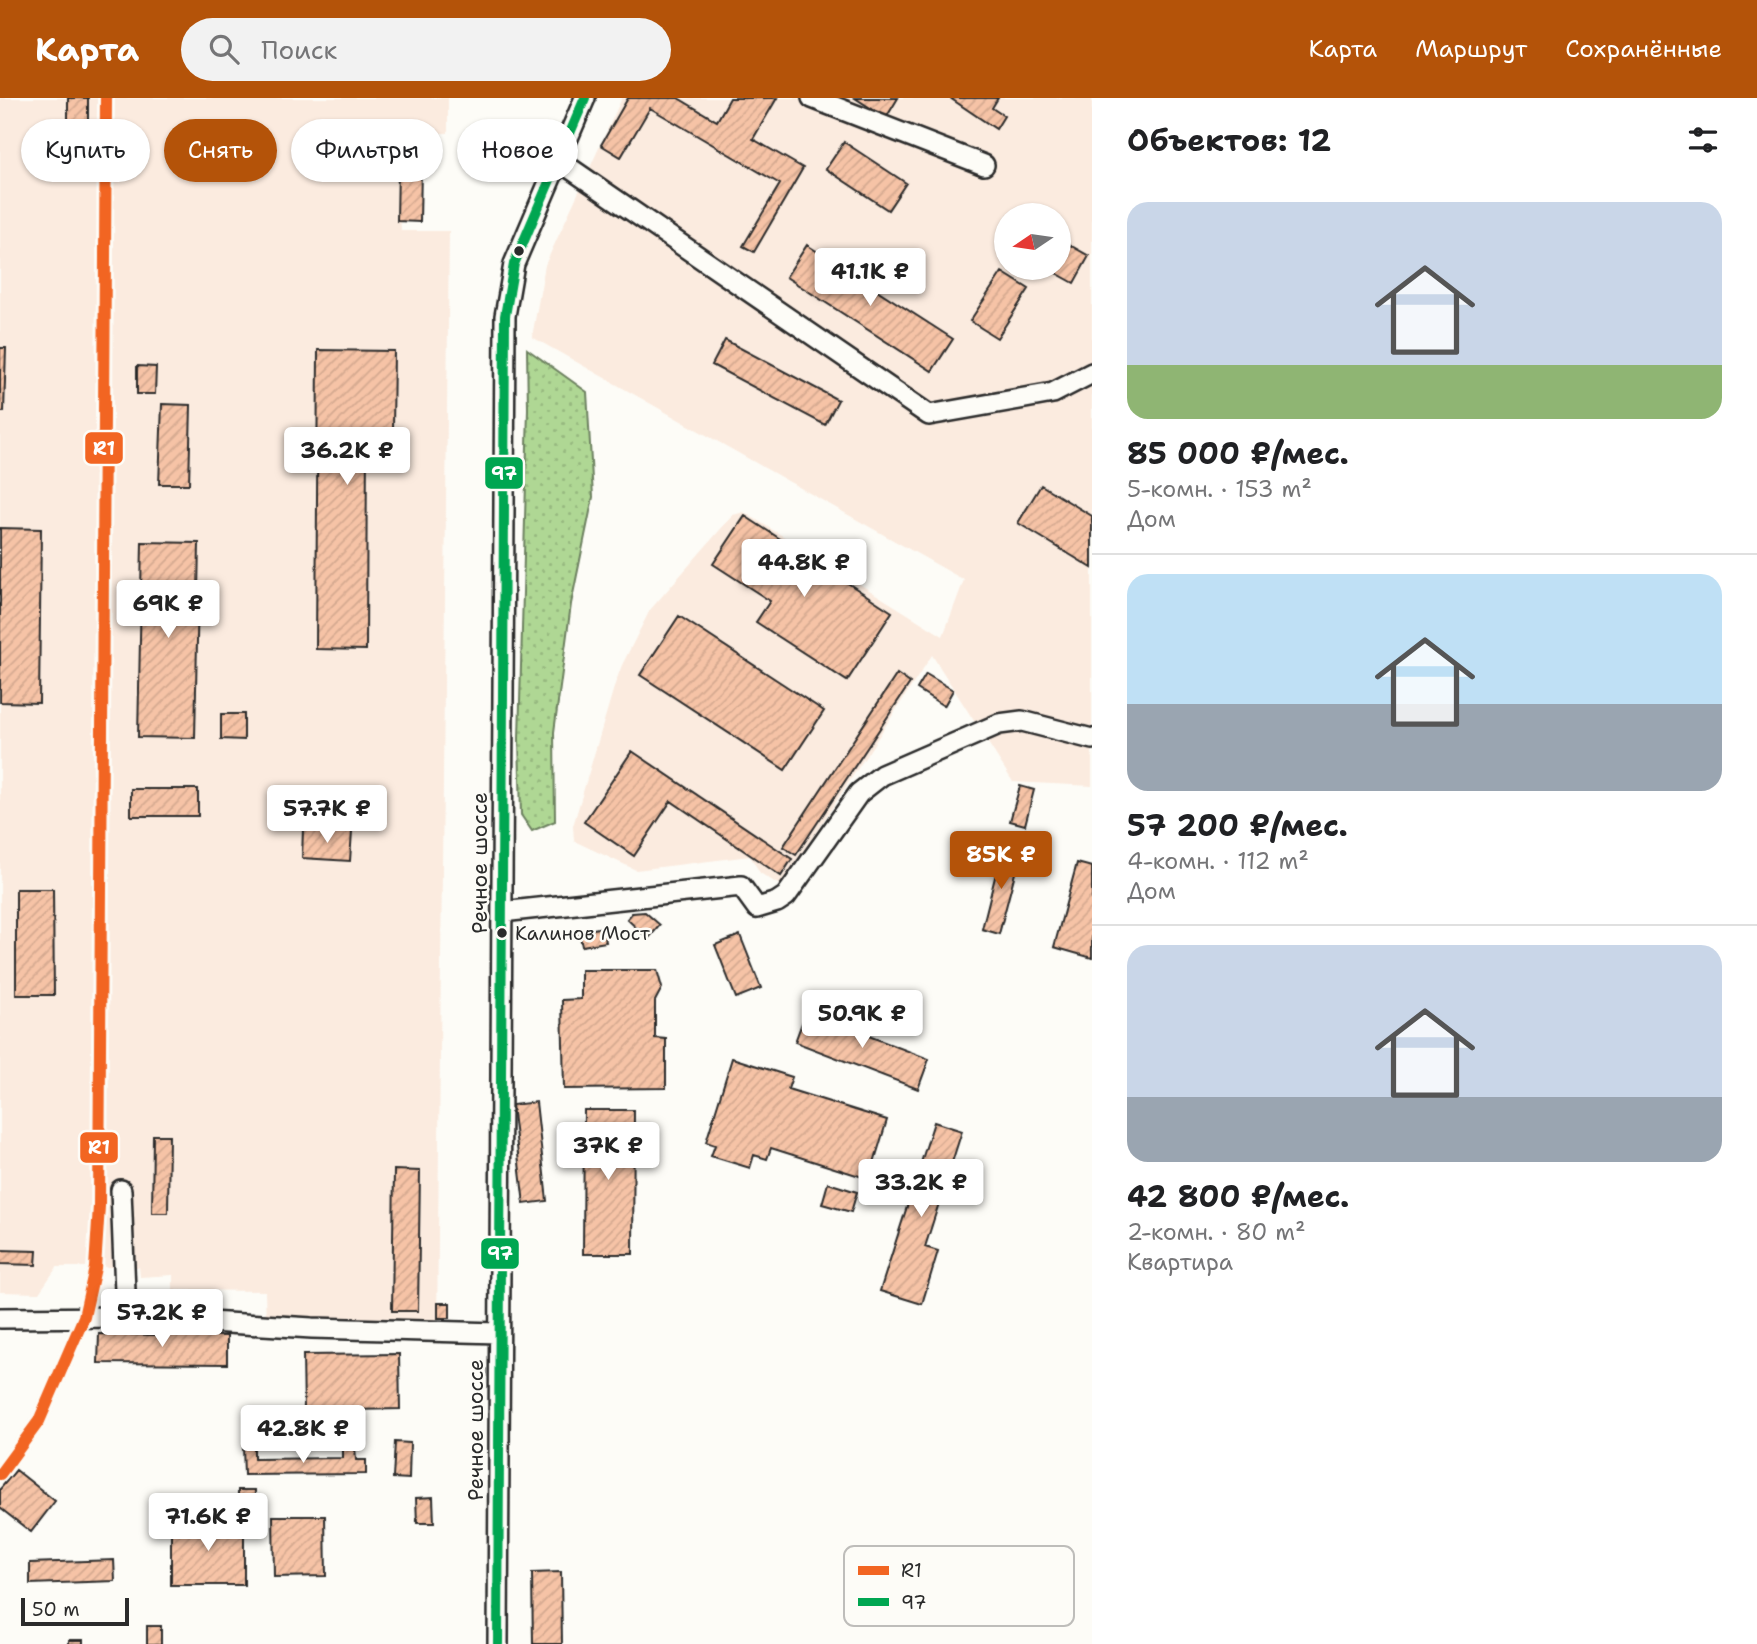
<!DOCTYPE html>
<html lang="ru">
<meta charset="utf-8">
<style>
:root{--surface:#fff;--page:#f2f2f2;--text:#202124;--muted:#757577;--line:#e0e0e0;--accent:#b45309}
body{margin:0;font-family:"Shantell Sans",sans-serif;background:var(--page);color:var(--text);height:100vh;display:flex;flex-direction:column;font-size:26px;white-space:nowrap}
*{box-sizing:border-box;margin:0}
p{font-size:23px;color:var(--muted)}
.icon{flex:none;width:38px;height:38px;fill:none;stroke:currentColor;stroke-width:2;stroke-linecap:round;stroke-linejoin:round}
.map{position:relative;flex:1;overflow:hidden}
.side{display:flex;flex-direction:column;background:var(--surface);width:665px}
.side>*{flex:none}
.top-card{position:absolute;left:21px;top:21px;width:665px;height:63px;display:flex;gap:14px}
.needle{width:46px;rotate:257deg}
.fabs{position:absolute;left:994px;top:105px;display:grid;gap:14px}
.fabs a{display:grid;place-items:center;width:77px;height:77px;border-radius:50%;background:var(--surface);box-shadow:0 2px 5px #0004;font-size:35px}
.scale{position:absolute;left:21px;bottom:18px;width:108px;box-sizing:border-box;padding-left:7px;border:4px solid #2b2b2b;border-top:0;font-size:19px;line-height:24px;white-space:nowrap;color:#2b2b2b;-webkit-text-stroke:5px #fdfcf7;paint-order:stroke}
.price{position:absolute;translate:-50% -60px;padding:0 16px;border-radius:7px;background:#fff;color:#222;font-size:23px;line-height:46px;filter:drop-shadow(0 2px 4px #0008)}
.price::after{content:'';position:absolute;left:50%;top:42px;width:21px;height:16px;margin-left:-10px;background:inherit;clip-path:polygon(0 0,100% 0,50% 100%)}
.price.current{background:var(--accent);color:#fff}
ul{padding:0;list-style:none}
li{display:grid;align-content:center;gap:14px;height:371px;padding:0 35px}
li+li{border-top:2px solid var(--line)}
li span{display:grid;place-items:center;height:217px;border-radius:21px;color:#555}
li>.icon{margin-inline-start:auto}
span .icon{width:126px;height:126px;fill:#fffc;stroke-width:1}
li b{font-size:30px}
h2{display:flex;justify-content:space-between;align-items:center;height:84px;padding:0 35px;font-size:30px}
.pill{padding:0 24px;border-radius:32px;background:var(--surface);box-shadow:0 2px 5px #0004;font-size:24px;line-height:63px}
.pill.current{background:var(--accent);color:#fff}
header{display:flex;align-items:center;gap:42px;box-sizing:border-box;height:98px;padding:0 35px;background:var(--accent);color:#fff}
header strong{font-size:33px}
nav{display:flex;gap:38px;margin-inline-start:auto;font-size:24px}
.search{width:490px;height:63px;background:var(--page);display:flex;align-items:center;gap:18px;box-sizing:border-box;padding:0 24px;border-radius:38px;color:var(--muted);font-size:26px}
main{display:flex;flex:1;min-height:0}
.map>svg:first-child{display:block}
.built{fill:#fbebdf;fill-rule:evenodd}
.grass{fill:url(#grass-dots);stroke:#6d8160;stroke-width:2}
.building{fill:url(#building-hatch);stroke:#2b2b2b;stroke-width:2}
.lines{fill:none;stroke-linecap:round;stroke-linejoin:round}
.minor-casing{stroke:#2b2b2b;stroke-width:24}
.minor{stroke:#fdfcf7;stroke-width:19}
.bus-1-casing{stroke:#fdfcf7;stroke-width:16}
.bus-1{stroke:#00a651;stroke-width:10}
.rail-1-casing{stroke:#fdfcf7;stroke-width:18}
.rail-1{stroke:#f26522;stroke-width:12}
.bus-dot{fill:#2b2b2b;stroke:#fdfcf7;stroke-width:2.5}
.labels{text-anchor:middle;stroke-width:5;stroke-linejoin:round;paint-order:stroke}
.bus-label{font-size:19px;fill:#2b2b2b;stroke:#fdfcf7;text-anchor:start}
.street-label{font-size:21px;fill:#2b2b2b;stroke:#fdfcf7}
.key{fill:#fdfcf7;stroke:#bebdba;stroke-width:2}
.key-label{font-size:19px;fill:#2b2b2b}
.line-badge{stroke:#fdfcf7;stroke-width:2.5}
.badge-label{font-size:19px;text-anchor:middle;font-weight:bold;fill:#fff}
</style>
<header>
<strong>Карта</strong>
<div class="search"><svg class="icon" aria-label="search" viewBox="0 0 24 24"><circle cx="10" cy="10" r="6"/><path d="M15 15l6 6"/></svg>Поиск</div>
<nav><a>Карта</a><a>Маршрут</a><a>Сохранённые</a></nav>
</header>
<main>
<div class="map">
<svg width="1092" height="1546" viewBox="0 0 1092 1546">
<defs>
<pattern id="grass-dots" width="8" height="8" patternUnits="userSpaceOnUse" patternTransform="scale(1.75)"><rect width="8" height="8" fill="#afd794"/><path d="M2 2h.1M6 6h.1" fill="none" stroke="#97b980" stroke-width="1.8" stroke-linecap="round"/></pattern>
<pattern id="building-hatch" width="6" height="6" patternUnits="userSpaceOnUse" patternTransform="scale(1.75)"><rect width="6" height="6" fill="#f6c3a6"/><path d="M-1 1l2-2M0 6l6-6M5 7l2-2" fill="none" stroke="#d3a88f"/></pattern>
</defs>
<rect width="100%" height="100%" fill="#fdfcf7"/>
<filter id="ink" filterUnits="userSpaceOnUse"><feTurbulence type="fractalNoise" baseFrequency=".0143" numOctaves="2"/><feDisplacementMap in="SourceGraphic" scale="14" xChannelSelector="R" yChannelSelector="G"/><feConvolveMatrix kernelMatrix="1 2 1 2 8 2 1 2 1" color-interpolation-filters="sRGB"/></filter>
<g filter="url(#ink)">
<path class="built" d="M 0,0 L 448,0 L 448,35 L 413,35 L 414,114 L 400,115 L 401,133 L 449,133 L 437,1230 L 266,1226 L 265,1193 L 173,1192 L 173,1177 L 140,1179 L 139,1169 L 57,1169 L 39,1195 L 0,1194 Z
M 622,0 L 1092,0 L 1092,688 L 1013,684 L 932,557 L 781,788 L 760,775 L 750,758 L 636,772 L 574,743 L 573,728 L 615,586 L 622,567 L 650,512 L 733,417 L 744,414 L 943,538 L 964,482 L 532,239 L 545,167 ZM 1006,117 L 1059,117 L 1059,170 L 1006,170 Z"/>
<path class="grass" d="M 527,251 L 587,294 L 593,399 L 571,506 L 554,634 L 555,723 L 532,733 L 521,717 L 519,641 L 528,311 Z"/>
<path class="building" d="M 68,0 L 88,0 L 88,33 L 68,33 Z
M 628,0 L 678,0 L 717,23 L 730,0 L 777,0 L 753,41 L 803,70 L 754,154 L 743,148 L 780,86 L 650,10 L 621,59 L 601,47 Z
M 855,0 L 898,0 L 886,20 Z
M 950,0 L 998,0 L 992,10 L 1004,18 L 996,31 Z
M 844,44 L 906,85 L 888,112 L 826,71 Z
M 398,70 L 421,70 L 420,124 L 397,123 Z
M 1059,141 L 1089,158 L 1074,185 L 1047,170 L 1059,170 Z
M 807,147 L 953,241 L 932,273 L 786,179 Z
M 1002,174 L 1029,191 L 997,240 L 970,223 Z
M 725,242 L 838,302 L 825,327 L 712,267 Z
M 0,250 L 6,250 L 4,314 L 0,314 Z
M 318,252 L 394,253 L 393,333 L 367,333 L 366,552 L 316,551 Z
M 137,268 L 156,269 L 155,296 L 137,296 Z
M 162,306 L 191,307 L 189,386 L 159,386 Z
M 1041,387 L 1092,418 L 1092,470 L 1018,425 Z
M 745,418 L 892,514 L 847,583 L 756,524 L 770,503 L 713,466 Z
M 0,430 L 41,431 L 39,605 L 0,604 Z
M 142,444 L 199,445 L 195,640 L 138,639 Z
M 679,518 L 824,613 L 785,672 L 640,577 Z
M 897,576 L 910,585 L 796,757 L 783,749 Z
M 926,576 L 953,592 L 944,608 L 917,591 Z
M 221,616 L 244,616 L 244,642 L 221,641 Z
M 632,653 L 792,761 L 781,778 L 671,703 L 634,758 L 584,724 Z
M 1020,688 L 1034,692 L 1025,727 L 1010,723 Z
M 131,691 L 198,691 L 198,718 L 131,718 Z
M 303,731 L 352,733 L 350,763 L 302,760 Z
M 1002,751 L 1020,756 L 999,836 L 982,831 Z
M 1077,765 L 1092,769 L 1092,860 L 1054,849 Z
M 16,791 L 53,791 L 54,897 L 16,897 Z
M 645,814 L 660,827 L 648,841 L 627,821 L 632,815 Z
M 603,829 L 606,844 L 582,848 L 579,834 Z
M 740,837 L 761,890 L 736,900 L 715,847 Z
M 581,872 L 657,872 L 662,890 L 655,903 L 655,940 L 666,941 L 666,990 L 564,991 L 562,902 L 581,901 Z
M 806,914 L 929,961 L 918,991 L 795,944 Z
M 732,960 L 792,979 L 788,991 L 887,1022 L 869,1081 L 771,1050 L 767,1061 L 754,1057 L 750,1070 L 711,1058 L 715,1047 L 706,1044 Z
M 536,1004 L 547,1103 L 524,1106 L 512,1007 Z
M 584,1012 L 634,1012 L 633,1156 L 583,1156 Z
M 934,1024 L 962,1033 L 925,1149 L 938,1153 L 922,1206 L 880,1193 Z
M 153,1037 L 169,1037 L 168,1115 L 152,1115 Z
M 394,1072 L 420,1073 L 418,1213 L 392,1213 Z
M 828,1085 L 857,1094 L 851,1114 L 822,1106 Z
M 0,1152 L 37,1153 L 36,1167 L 0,1166 Z
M 438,1205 L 450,1205 L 450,1220 L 438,1220 Z
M 99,1236 L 227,1238 L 227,1266 L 98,1265 Z
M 399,1256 L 400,1311 L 304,1313 L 303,1257 Z
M 395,1344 L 410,1345 L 409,1381 L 393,1380 Z
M 243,1348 L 254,1348 L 254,1361 L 343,1360 L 343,1350 L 355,1350 L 356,1362 L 366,1362 L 366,1376 L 244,1377 Z
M 16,1372 L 55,1403 L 31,1434 L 0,1410 L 0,1391 Z
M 238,1392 L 255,1392 L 255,1406 L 238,1406 Z
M 433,1399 L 434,1425 L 417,1425 L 416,1400 Z
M 273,1418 L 325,1418 L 326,1478 L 274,1479 Z
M 171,1423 L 244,1423 L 244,1487 L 171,1487 Z
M 114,1462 L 115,1483 L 30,1486 L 30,1465 Z
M 561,1474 L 562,1546 L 533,1546 L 532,1475 Z
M 147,1528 L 161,1528 L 161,1546 L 147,1546 Z
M 69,1542 L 83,1542 L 83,1546 L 69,1546 Z"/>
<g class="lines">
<g class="minor-casing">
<path id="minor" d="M 812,0 L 984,67
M 558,62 L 929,317 L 1053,295 L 1092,275
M 502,814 L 741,788 L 757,810 L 777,804 L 786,798 L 859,695 L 882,677 L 999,626 L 1022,623 L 1092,641
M 121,1092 L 126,1219
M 0,1220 L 126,1219 L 312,1230 L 499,1235
M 498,1546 L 505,218 L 514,166 L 585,0"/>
</g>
<use href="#minor" class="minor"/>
<g class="bus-1-casing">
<path id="bus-1" d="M 498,1546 L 505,218 L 514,166 L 585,0"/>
</g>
<use href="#bus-1" class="bus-1"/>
<g class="rail-1-casing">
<path id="rail-1" d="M 0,1376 L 39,1323 L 84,1219 L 95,1170 L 99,1108 L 106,0"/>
</g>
<use href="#rail-1" class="rail-1"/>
</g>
</g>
<g class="bus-dot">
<circle cx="519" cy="153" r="6"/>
<circle cx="502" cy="835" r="6"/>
</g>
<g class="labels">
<g class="bus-label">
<text x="515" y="842">Калинов Мост</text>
</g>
<g class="street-label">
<text transform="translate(480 765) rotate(-90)" y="7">Речное шоссе</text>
<text transform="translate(476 1332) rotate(-90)" y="7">Речное шоссе</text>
</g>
</g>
<rect x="844" y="1448" width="230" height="80" rx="10" class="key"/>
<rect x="858" y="1468" width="31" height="9" fill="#f26522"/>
<rect x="858" y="1500" width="31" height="8" fill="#00a651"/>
<g class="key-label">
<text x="901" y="1479">R1</text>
<text x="901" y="1511">97</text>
</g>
<g class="line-badge">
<rect x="84" y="333" width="40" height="34" rx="7" fill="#f26522"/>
<rect x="484" y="358" width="40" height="34" rx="7" fill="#00a651"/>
<rect x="79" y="1033" width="40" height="33" rx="7" fill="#f26522"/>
<rect x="480" y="1139" width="40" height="33" rx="7" fill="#00a651"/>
</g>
<g class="badge-label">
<text x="104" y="357">R1</text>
<text x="504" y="382">97</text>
<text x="99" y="1056">R1</text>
<text x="500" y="1162">97</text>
</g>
</svg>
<div class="fabs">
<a><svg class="needle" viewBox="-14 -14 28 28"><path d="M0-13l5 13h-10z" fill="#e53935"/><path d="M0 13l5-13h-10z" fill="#757577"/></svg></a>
</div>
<div class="scale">50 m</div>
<b class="price" style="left:870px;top:210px">41.1K ₽</b>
<b class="price" style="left:347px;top:389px">36.2K ₽</b>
<b class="price" style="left:804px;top:501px">44.8K ₽</b>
<b class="price" style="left:168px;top:542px">69K ₽</b>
<b class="price" style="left:327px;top:747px">57.7K ₽</b>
<b class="price current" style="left:1001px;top:793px">85K ₽</b>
<b class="price" style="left:862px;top:952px">50.9K ₽</b>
<b class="price" style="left:608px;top:1084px">37K ₽</b>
<b class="price" style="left:921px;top:1121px">33.2K ₽</b>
<b class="price" style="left:162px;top:1251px">57.2K ₽</b>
<b class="price" style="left:303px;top:1367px">42.8K ₽</b>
<b class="price" style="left:208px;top:1455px">71.6K ₽</b>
<div class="top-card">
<a class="pill">Купить</a>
<a class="pill current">Снять</a>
<a class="pill">Фильтры</a>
<a class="pill">Новое</a>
</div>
</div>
<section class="side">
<h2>Объектов: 12<svg class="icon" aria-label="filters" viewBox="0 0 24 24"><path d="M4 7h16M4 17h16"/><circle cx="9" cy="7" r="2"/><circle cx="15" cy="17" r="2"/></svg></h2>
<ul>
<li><span style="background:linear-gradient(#c9d6e8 75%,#8fb573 0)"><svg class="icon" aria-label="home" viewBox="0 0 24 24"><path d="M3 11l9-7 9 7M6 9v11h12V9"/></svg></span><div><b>85 000 ₽/мес.</b><p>5-комн. · 153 m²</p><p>Дом</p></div></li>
<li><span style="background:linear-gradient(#bfe0f5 60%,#9aa5b1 0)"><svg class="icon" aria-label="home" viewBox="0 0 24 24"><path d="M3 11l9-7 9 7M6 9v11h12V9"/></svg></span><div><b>57 200 ₽/мес.</b><p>4-комн. · 112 m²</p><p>Дом</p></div></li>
<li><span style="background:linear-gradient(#c9d6e8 70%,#9aa5b1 0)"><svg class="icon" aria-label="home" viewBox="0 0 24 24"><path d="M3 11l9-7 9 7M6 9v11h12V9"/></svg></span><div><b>42 800 ₽/мес.</b><p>2-комн. · 80 m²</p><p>Квартира</p></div></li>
</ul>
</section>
</main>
